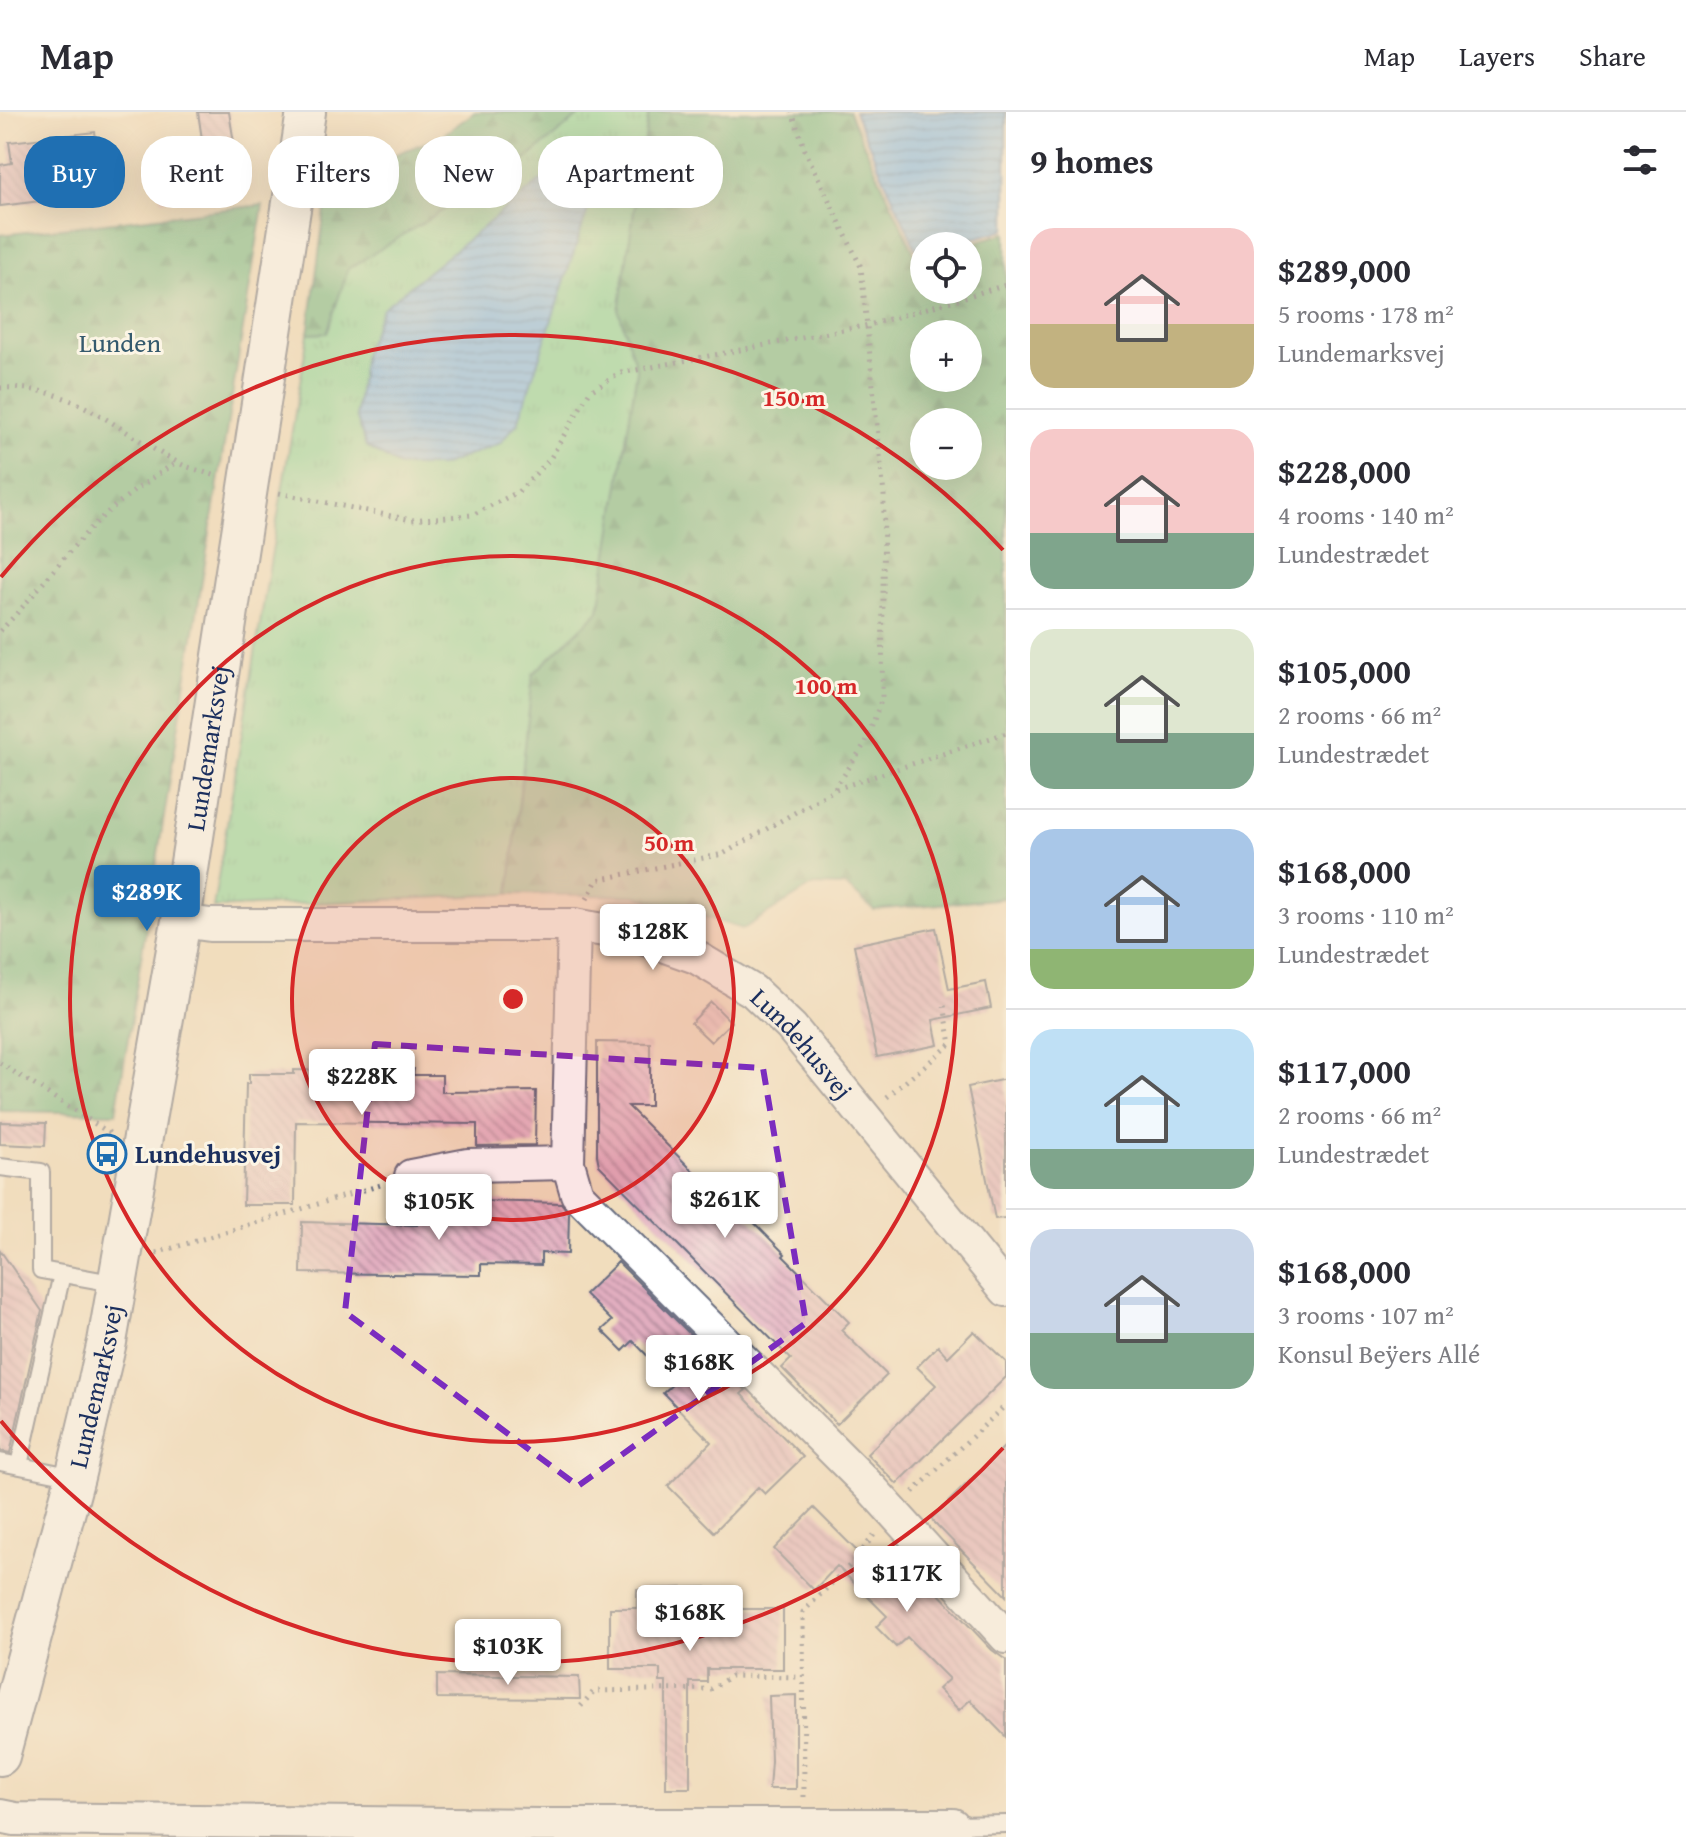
<!DOCTYPE html>
<meta charset="utf-8">
<style>
:root{--surface:#fff;--page:#f2f2f3;--text:#2b2b33;--muted:#7c7c81;--line:#e1e1e2;--accent:#1f6fb2}
body{margin:0;font-family:"Gentium Book Plus",serif;background:var(--page);color:var(--text);height:100vh;display:flex;flex-direction:column;font-size:30px;white-space:nowrap}
*{box-sizing:border-box;margin:0}
p{font-size:26px;color:var(--muted)}
.icon{flex:none;width:44px;height:44px;fill:none;stroke:currentColor;stroke-width:2;stroke-linecap:round;stroke-linejoin:round}
.map{position:relative;flex:1;overflow:hidden}
.sheet{display:flex;flex-direction:column;background:var(--surface);width:680px}
.sheet>*{flex:none}
.guide{position:absolute;left:24px;top:24px;width:760px;height:72px;display:flex;gap:16px}
.tools{position:absolute;left:910px;top:120px;display:grid;gap:16px}
.tools a{display:grid;place-items:center;width:72px;height:72px;border-radius:50%;background:var(--surface);box-shadow:0 8px 32px #0002;font-size:40px}
.price{position:absolute;translate:-50% -68px;padding:0 18px;border-radius:8px;background:#fff;color:#222;font-size:26px;line-height:52px;filter:drop-shadow(0 2px 4px #0008)}
.price::after{content:'';position:absolute;left:50%;top:48px;width:24px;height:18px;margin-left:-12px;background:inherit;clip-path:polygon(0 0,100% 0,50% 100%)}
.price.on{background:var(--accent);color:#fff}
ul{padding:0;list-style:none}
li{display:flex;align-items:center;gap:24px;height:200px;padding:0 24px}
li+li{border-top:2px solid var(--line)}
li span{display:grid;place-items:center;flex:none;width:224px;height:160px;border-radius:24px;color:#555}
li>.icon{margin-inline-start:auto}
span .icon{width:96px;height:96px;fill:#fffc;stroke-width:1}
li b{font-size:34px}
h2{display:flex;justify-content:space-between;align-items:center;height:96px;padding:0 24px;font-size:34px}
.pill{padding:0 28px;border-radius:32px;background:var(--surface);box-shadow:0 8px 32px #0002;font-size:28px;line-height:72px}
.pill.on{background:var(--accent);color:#fff}
header{display:flex;align-items:center;gap:48px;box-sizing:border-box;height:112px;padding:0 40px;background:var(--surface);border-bottom:2px solid var(--line)}
header strong{font-size:38px}
nav{display:flex;gap:44px;margin-inline-start:auto;font-size:28px}
main{display:flex;flex:1;min-height:0}
.map>svg:first-child{display:block}
.grass{fill:url(#grass-tufts);stroke:#50847d;stroke-width:2;fill-rule:evenodd}
.forest{fill:url(#forest-firs);stroke:#437471;stroke-width:2;fill-rule:evenodd}
.water{fill:url(#water-rules);stroke:#4d76a8;stroke-width:2}
.building{fill:url(#building-back-hatch)}
.lines{fill:none;stroke-linecap:round;stroke-linejoin:round}
.service-casing{stroke:#666c7f;stroke-width:20}
.minor-casing{stroke:#666c7f;stroke-width:36}
.tertiary-casing{stroke:#666c7f;stroke-width:42}
.path{stroke:#666c7f;stroke-width:5;stroke-dasharray:2 6;stroke-linecap:butt}
.service{stroke:#fff;stroke-width:16}
.minor{stroke:#fff;stroke-width:32}
.tertiary{stroke:#fff;stroke-width:38}
.marked{fill:none;stroke:#7b2cbf;stroke-width:6;stroke-dasharray:16 10;stroke-linejoin:round}
.ring{fill:none;stroke:#d62828;stroke-width:4}
.labels{text-anchor:middle;stroke-width:6;stroke-linejoin:round;paint-order:stroke}
.park-label{font-size:26px;fill:#355a6e;stroke:#fcf5e5}
.street-label{font-size:26px;fill:#1b2f5e;stroke:#fcf5e5}
.poi-label{font-size:26px;font-weight:bold;fill:#1b2f5e;stroke:#fcf5e5;text-anchor:start}
.centre{fill:#d62828;stroke:#fcf5e5;stroke-width:4}
.ring-label{font-size:24px;text-anchor:middle;font-weight:bold;fill:#d62828;stroke:#fcf5e5;stroke-width:6;stroke-linejoin:round;paint-order:stroke}
</style>
<header>
<strong>Map</strong>
<nav><a>Map</a><a>Layers</a><a>Share</a></nav>
</header>
<main>
<div class="map">
<svg width="1006" height="1725" viewBox="0 0 1006 1725">
<defs>
<pattern id="grass-tufts" width="24" height="20" patternUnits="userSpaceOnUse" patternTransform="scale(2)"><rect width="24" height="20" fill="#84d99c"/><path d="M3 7l-1-3M5 7V3M7 7l1-3M15 17l-1-3M17 17v-4M19 17l1-3" fill="none" stroke="#71bb89"/></pattern>
<pattern id="forest-firs" width="22" height="20" patternUnits="userSpaceOnUse" patternTransform="scale(2)"><rect width="22" height="20" fill="#6bb984"/><path d="M5 1l3.5 6h-7zM16 11l3.5 6h-7z" fill="#57976f"/></pattern>
<pattern id="water-rules" width="6" height="5" patternUnits="userSpaceOnUse" patternTransform="scale(2)"><rect width="6" height="5" fill="#7fbdf3"/><path d="M0 2.5h6" fill="none" stroke="#679ac8"/></pattern>
<pattern id="building-back-hatch" width="6" height="6" patternUnits="userSpaceOnUse" patternTransform="scale(2)"><rect width="6" height="6" fill="#e2aec0"/><path d="M-1 5l2 2M0 0l6 6M5-1l2 2" fill="none" stroke="#b68e9f"/></pattern>
</defs>
<rect width="100%" height="100%" fill="#fcf5e5"/>
<filter id="ink" filterUnits="userSpaceOnUse"><feTurbulence type="fractalNoise" baseFrequency=".0125" numOctaves="2"/><feDisplacementMap in="SourceGraphic" scale="16" xChannelSelector="R" yChannelSelector="G"/><feConvolveMatrix kernelMatrix="1 2 1 2 8 2 1 2 1" color-interpolation-filters="sRGB"/></filter>
<filter id="wash" filterUnits="userSpaceOnUse"><feTurbulence type="fractalNoise" baseFrequency=".006" numOctaves="4" result="noise"/><feDisplacementMap in="SourceGraphic" scale="32" xChannelSelector="R" yChannelSelector="G"/><feGaussianBlur stdDeviation="1.8" result="paint"/><feColorMatrix in="noise" values="0 0 0 0 0 0 0 0 0 0 0 0 0 0 0 0 0 1.4 0 .05"/><feComposite in="paint" operator="in"/></filter>
<g filter="url(#wash)">
<rect width="100%" height="100%" fill="#f1ddbd"/>
<path class="grass" d="M 584,0 L 649,0 L 619,199 L 637,259 L 599,499 L 533,562 L 509,782 L 213,796 L 308,222 L 327,221 L 347,157 L 525,48 ZM 364,241 L 500,331 L 441,354 L 399,354 L 366,334 L 356,303 Z"/>
<path class="forest" d="M 475,0 L 584,0 L 525,48 L 348,157 L 327,221 L 308,222 L 329,68 L 440,25 Z
M 649,0 L 849,0 L 916,145 L 924,144 L 924,178 L 968,178 L 968,134 L 960,134 L 1006,121 L 1006,786 L 874,798 L 846,774 L 814,773 L 743,817 L 636,784 L 509,782 L 533,562 L 599,499 L 637,259 L 619,199 ZM 968,222 L 968,266 L 924,266 L 924,222 ZM 968,310 L 968,354 L 924,354 L 924,310 Z
M 263,93 L 116,1001 L 0,999 L 0,123 Z"/>
<path class="water" d="M 854,0 L 1006,0 L 1006,117 L 948,134 L 924,134 L 924,138 L 916,137 Z
M 574,42 L 590,42 L 599,53 L 596,73 L 518,310 L 500,331 L 441,354 L 399,354 L 366,334 L 356,303 L 364,241 L 383,196 Z"/>
<g id="blocks">
<path class="building" d="M 198,0 L 229,0 L 236,43 L 229,44 L 231,64 L 225,65 L 227,79 L 161,88 L 156,48 L 204,41 Z
M 95,20 L 100,48 L 61,54 L 65,86 L 0,94 L 0,53 L 12,51 L 9,30 Z
M 936,816 L 949,877 L 986,870 L 991,896 L 933,908 L 938,933 L 877,945 L 854,833 Z
M 711,890 L 731,910 L 711,930 L 691,911 Z
M 597,930 L 650,931 L 650,994 L 628,994 L 701,1067 L 706,1062 L 785,1142 L 783,1144 L 849,1210 L 841,1218 L 887,1263 L 837,1312 L 782,1256 L 791,1247 L 599,1053 L 597,1043 Z
M 379,957 L 414,957 L 413,963 L 442,963 L 442,980 L 536,979 L 535,1033 L 477,1034 L 477,1012 L 296,1010 L 295,1093 L 243,1093 L 246,972 L 249,972 L 249,962 L 294,962 L 294,958 L 379,960 Z
M 1006,967 L 1006,1106 L 995,1107 L 968,975 Z
M 0,1010 L 46,1011 L 45,1034 L 0,1032 Z
M 477,1089 L 561,1091 L 569,1101 L 568,1142 L 541,1141 L 541,1153 L 481,1152 L 481,1163 L 301,1161 L 302,1110 L 417,1113 L 417,1110 L 477,1111 Z
M 0,1138 L 42,1199 L 10,1341 L 0,1339 Z
M 618,1150 L 746,1278 L 741,1282 L 803,1345 L 765,1382 L 758,1375 L 714,1420 L 668,1374 L 711,1330 L 663,1281 L 674,1271 L 633,1229 L 623,1239 L 602,1218 L 612,1209 L 585,1182 Z
M 974,1219 L 1006,1250 L 1006,1265 L 897,1372 L 867,1342 L 936,1273 L 917,1255 L 938,1234 L 948,1245 Z
M 1006,1333 L 1006,1484 L 931,1407 Z
M 814,1396 L 878,1460 L 899,1440 L 992,1538 L 1006,1548 L 1006,1625 L 970,1588 L 959,1598 L 938,1577 L 949,1567 L 907,1525 L 896,1535 L 876,1515 L 887,1504 L 837,1454 L 814,1478 L 774,1437 Z
M 706,1475 L 706,1497 L 783,1497 L 783,1557 L 707,1557 L 707,1570 L 690,1570 L 690,1676 L 666,1676 L 666,1570 L 660,1570 L 660,1557 L 610,1557 L 610,1496 L 637,1496 L 637,1477 Z
M 437,1563 L 579,1565 L 580,1587 L 437,1586 Z
M 796,1583 L 796,1677 L 769,1677 L 771,1649 L 769,1584 Z"/>
</g>
</g>
<g filter="url(#ink)">
<use href="#blocks" fill-opacity="0" stroke="#666c7f" stroke-width="2"/>
<g class="lines">
<g class="service-casing">
<path id="service" d="M 0,1055 L 41,1060 L 41,1158 L 118,1172
M 0,1350 L 75,1365
M 19,1353 L 62,1162
M 953,1713 L 1006,1712"/>
</g>
<g class="minor-casing">
<g id="minor">
<path id="s1" d="M 181,809 L 210,813 L 574,813 L 634,823 L 696,845 L 753,879 L 791,915 L 1006,1178"/>
<path d="M 574,813 L 568,1051 L 577,1082 L 872,1377 L 1006,1525"/>
<path d="M 411,1064 L 468,1053 L 568,1051"/>
<path d="M 0,1704 L 15,1707 L 539,1713 L 953,1713 L 953,1725"/>
</g>
</g>
<g class="tertiary-casing">
<g id="tertiary">
<path id="s2" d="M 0,1644 L 75,1365 L 107,1230 L 181,809 L 306,0"/>
</g>
</g>
<path class="path" d="M 0,276 C 77,273 113,317 175,349 C 187,356 202,359 216,364
M 279,381 L 411,408 L 472,403 L 518,380 L 550,347 L 590,279 L 621,261 L 869,213 L 1006,173
M 0,519 C 33,486 60,448 92,415 C 116,390 147,370 176,350
M 836,677 L 1006,621
M 587,787 L 597,768 L 723,742 L 834,678 L 866,630 L 882,586 L 884,383 L 861,155 L 805,38 L 792,0
M 0,951 L 111,1022
M 887,985 L 951,932 L 944,893
M 156,1141 L 384,1072
M 913,1380 L 1006,1293
M 581,1594 L 594,1579 L 711,1577 L 731,1564 L 803,1565
M 804,1685 L 803,1500 L 855,1448 L 874,1423"/>
<use href="#service" class="service"/>
<use href="#minor" class="minor"/>
<use href="#tertiary" class="tertiary"/>
</g>
</g>
<path d="M0 0H1006V1725H0ZM 375,932 L 763,956 L 806,1211 L 578,1374 L 345,1200 Z" fill="#f1ddbd" fill-opacity=".55" fill-rule="evenodd"/>
<path class="marked" d="M 375,932 L 763,956 L 806,1211 L 578,1374 L 345,1200 Z"/>
<circle cx="513" cy="887" r="221" fill="#d62828" fill-opacity=".12"/>
<g class="ring">
<circle cx="513" cy="887" r="221"/>
<circle cx="513" cy="887" r="443"/>
<path d="M1003 1336A664 664 0 0 1 1 1309M1 465A664 664 0 0 1 1003 438"/>
</g>
<defs>
<g id="bus-ring" transform="scale(2)"><circle r="9.5" fill="#fcf5e5" stroke="#1f6fb2" stroke-width="1.5"/><path d="M-5-6H5V4H4V6H2V4H-2V6H-4V4H-5ZM-3.5-4V0h7V-4ZM-3.5 1.2v1.5H-2V1.2ZM2 1.2v1.5H3.5V1.2Z" fill="#1f6fb2"/></g>
</defs>
<g fill-rule="evenodd">
<use href="#bus-ring" x="107" y="1042"/>
</g>
<g class="labels">
<g class="park-label">
<text x="120" y="240">Lunden</text>
</g>
<g class="street-label">
<text dy="9" stroke="none"><textPath href="#s2" startOffset="1030">Lundemarksvej</textPath></text>
<text dy="9" stroke="none"><textPath href="#s1" startOffset="658">Lundehusvej</textPath></text>
<text dy="9" stroke="none"><textPath href="#s2" startOffset="382">Lundemarksvej</textPath></text>
</g>
<g class="poi-label">
<text x="135" y="1051">Lundehusvej</text>
</g>
</g>
<circle cx="513" cy="887" r="12" class="centre"/>
<g class="ring-label">
<text x="794" y="294">150 m</text>
<text x="826" y="582">100 m</text>
<text x="669" y="739">50 m</text>
</g>
</svg>
<div class="tools">
<a><svg class="icon" aria-label="locate" viewBox="0 0 24 24"><circle cx="12" cy="12" r="6"/><path d="M12 2v4M12 18v4M2 12h4M18 12h4"/></svg></a>
<a>+</a>
<a>−</a>
</div>
<b class="price on" style="left:147px;top:821px">$289K</b>
<b class="price" style="left:653px;top:860px">$128K</b>
<b class="price" style="left:362px;top:1005px">$228K</b>
<b class="price" style="left:725px;top:1128px">$261K</b>
<b class="price" style="left:439px;top:1130px">$105K</b>
<b class="price" style="left:699px;top:1291px">$168K</b>
<b class="price" style="left:907px;top:1502px">$117K</b>
<b class="price" style="left:690px;top:1541px">$168K</b>
<b class="price" style="left:508px;top:1575px">$103K</b>
<div class="guide">
<a class="pill on">Buy</a>
<a class="pill">Rent</a>
<a class="pill">Filters</a>
<a class="pill">New</a>
<a class="pill">Apartment</a>
</div>
</div>
<section class="sheet">
<h2>9 homes<svg class="icon" aria-label="filters" viewBox="0 0 24 24"><path d="M4 7h16M4 17h16"/><circle cx="9" cy="7" r="2"/><circle cx="15" cy="17" r="2"/></svg></h2>
<ul>
<li><span style="background:linear-gradient(#f6c9c9 60%,#c2b280 0)"><svg class="icon" aria-label="home" viewBox="0 0 24 24"><path d="M3 11l9-7 9 7M6 9v11h12V9"/></svg></span><div><b>$289,000</b><p>5 rooms · 178 m²</p><p>Lundemarksvej</p></div></li>
<li><span style="background:linear-gradient(#f6c9c9 65%,#7fa58c 0)"><svg class="icon" aria-label="home" viewBox="0 0 24 24"><path d="M3 11l9-7 9 7M6 9v11h12V9"/></svg></span><div><b>$228,000</b><p>4 rooms · 140 m²</p><p>Lundestrædet</p></div></li>
<li><span style="background:linear-gradient(#dfe7d0 65%,#7fa58c 0)"><svg class="icon" aria-label="home" viewBox="0 0 24 24"><path d="M3 11l9-7 9 7M6 9v11h12V9"/></svg></span><div><b>$105,000</b><p>2 rooms · 66 m²</p><p>Lundestrædet</p></div></li>
<li><span style="background:linear-gradient(#a9c7e8 75%,#8fb573 0)"><svg class="icon" aria-label="home" viewBox="0 0 24 24"><path d="M3 11l9-7 9 7M6 9v11h12V9"/></svg></span><div><b>$168,000</b><p>3 rooms · 110 m²</p><p>Lundestrædet</p></div></li>
<li><span style="background:linear-gradient(#bfe0f5 75%,#7fa58c 0)"><svg class="icon" aria-label="home" viewBox="0 0 24 24"><path d="M3 11l9-7 9 7M6 9v11h12V9"/></svg></span><div><b>$117,000</b><p>2 rooms · 66 m²</p><p>Lundestrædet</p></div></li>
<li><span style="background:linear-gradient(#c9d6e8 65%,#7fa58c 0)"><svg class="icon" aria-label="home" viewBox="0 0 24 24"><path d="M3 11l9-7 9 7M6 9v11h12V9"/></svg></span><div><b>$168,000</b><p>3 rooms · 107 m²</p><p>Konsul Beÿers Allé</p></div></li>
</ul>
</section>
</main>
